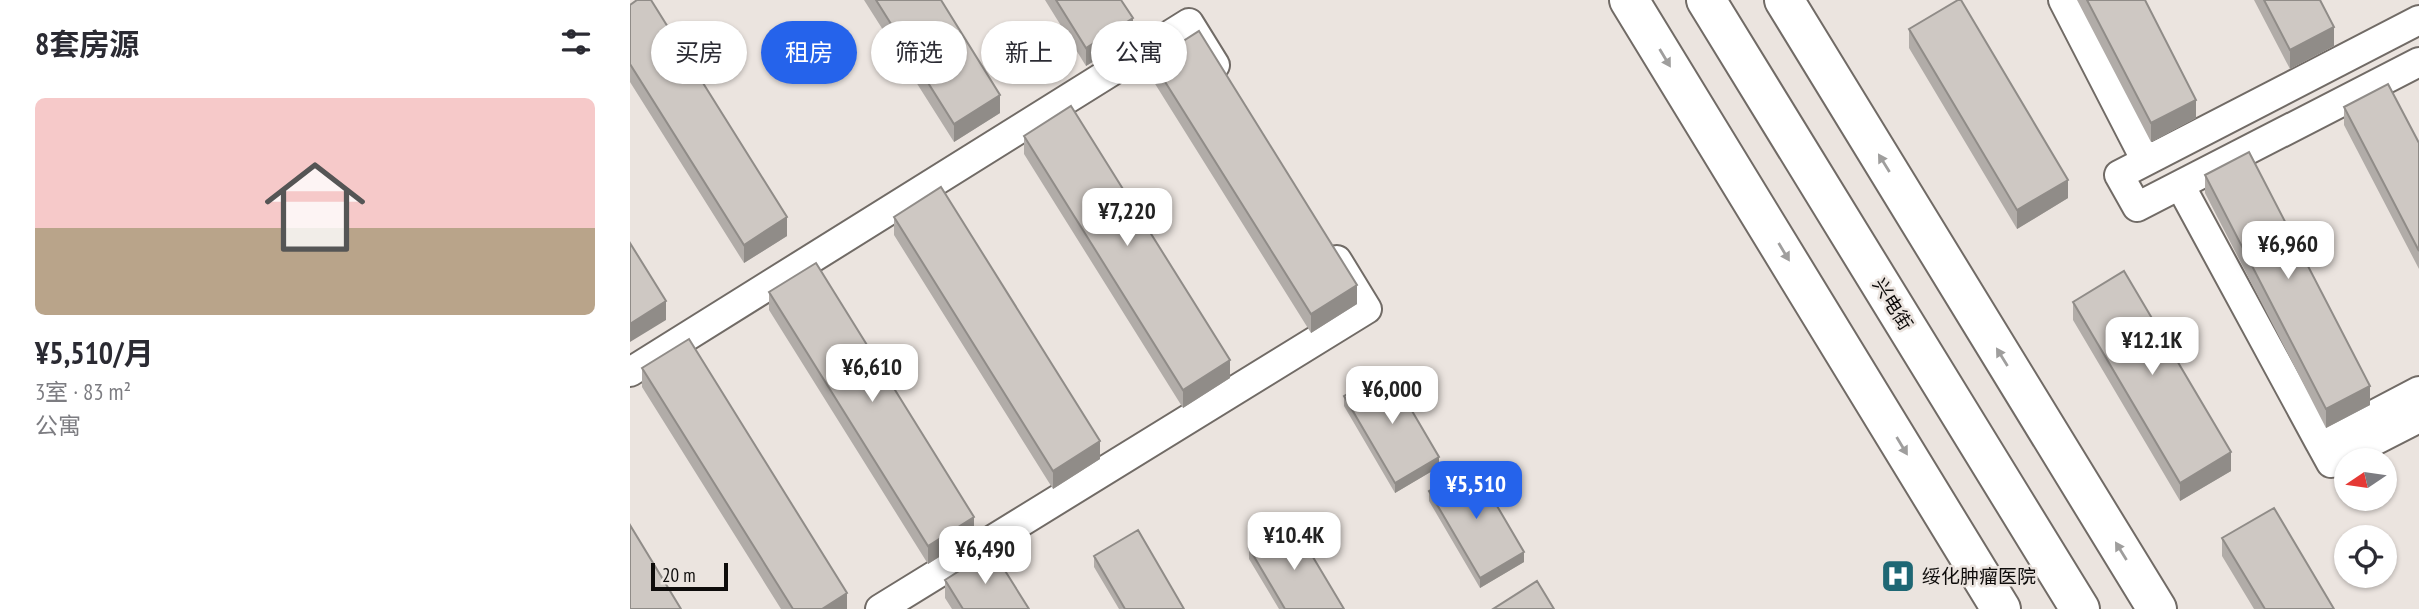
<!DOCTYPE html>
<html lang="zh">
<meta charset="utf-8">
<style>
:root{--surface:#fff;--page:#f2f2f3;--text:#2b2b33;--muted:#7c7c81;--line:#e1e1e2;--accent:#2563eb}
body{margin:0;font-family:"PT Sans Narrow","Noto Sans SC",sans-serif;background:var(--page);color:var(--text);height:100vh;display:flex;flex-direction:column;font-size:26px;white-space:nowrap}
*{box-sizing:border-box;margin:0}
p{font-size:23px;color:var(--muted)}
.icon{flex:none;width:38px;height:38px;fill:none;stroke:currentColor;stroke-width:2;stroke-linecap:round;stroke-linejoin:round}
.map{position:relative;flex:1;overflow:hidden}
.side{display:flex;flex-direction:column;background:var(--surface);width:630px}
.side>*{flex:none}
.guide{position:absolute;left:21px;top:21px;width:665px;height:63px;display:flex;gap:14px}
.needle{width:46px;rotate:257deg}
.fabs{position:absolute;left:1704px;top:448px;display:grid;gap:14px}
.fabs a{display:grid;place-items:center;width:63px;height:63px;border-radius:50%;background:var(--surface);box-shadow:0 2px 5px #0004;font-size:35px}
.scale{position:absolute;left:21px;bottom:18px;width:77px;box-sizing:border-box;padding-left:7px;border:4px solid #0e0c0b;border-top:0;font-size:19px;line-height:24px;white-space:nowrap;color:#0e0c0b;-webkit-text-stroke:5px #ebe4df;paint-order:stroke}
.price{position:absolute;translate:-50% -60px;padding:0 16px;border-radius:14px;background:#fff;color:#222;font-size:23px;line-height:46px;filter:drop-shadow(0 2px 4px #0008)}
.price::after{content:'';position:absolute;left:50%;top:42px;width:21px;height:16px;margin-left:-10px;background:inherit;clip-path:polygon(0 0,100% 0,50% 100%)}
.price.selected{background:var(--accent);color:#fff}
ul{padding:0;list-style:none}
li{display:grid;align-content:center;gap:14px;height:371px;padding:0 35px}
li+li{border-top:2px solid var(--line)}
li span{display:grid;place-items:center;height:217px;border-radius:10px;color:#555}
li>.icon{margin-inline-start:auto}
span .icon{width:126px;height:126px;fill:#fffc;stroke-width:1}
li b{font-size:30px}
h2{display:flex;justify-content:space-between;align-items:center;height:84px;padding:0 35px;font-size:30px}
.tag{padding:0 24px;border-radius:32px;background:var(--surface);box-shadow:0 2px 5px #0004;font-size:24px;line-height:63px}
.tag.selected{background:var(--accent);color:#fff}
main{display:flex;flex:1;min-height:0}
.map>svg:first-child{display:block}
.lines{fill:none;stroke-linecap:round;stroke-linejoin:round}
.minor-casing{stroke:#716b66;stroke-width:32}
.primary-casing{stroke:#716b66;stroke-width:42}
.minor{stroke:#fff;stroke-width:28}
.primary{stroke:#fff;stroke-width:38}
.wall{fill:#b1aca8}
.shaded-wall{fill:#908c88}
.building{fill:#cec8c3;stroke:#908c88;stroke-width:2}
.oneway{fill:#9f9e9d}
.labels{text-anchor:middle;stroke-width:5;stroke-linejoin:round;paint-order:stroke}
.street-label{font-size:19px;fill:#0e0c0b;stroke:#ebe4df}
.poi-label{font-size:19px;fill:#0e0c0b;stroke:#ebe4df;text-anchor:start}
</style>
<main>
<section class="side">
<h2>8套房源<svg class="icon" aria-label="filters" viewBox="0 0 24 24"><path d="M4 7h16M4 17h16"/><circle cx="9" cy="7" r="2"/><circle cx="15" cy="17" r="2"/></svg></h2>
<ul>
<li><span style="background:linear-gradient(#f6c9c9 60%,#b9a48a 0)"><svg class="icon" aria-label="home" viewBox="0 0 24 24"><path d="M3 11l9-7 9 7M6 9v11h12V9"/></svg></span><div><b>¥5,510/月</b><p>3室 · 83 m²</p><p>公寓</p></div></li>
</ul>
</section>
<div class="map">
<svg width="1789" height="609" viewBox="0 0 1789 609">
<rect width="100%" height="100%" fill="#ebe4df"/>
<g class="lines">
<g class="minor-casing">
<path id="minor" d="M 1433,0 L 1516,161
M 1789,20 L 1489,175 L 1507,207 L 1789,62
M 1550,185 L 1690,443 L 1789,391
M 0,372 L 559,23 L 585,65
M 1690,443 L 1701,463 L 1789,418
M 250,609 L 737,309 L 707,260"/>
</g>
<g class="primary-casing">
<path id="primary" d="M 999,0 L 1371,609
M 1076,0 L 1450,609
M 1154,0 L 1527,609"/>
</g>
<use href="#minor" class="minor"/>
<use href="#primary" class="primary"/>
</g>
<path class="wall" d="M 234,0 L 311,0 L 370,113 L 324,142 Z
M 415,0 L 491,0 L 503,37 L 456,66 Z
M 1447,0 L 1515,0 L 1566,118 L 1521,142 Z
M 1624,0 L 1690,0 L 1704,46 L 1660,69 Z
M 0,5 L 157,236 L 114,263 L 0,82 Z
M 1279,29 L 1438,198 L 1387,229 L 1279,48 Z
M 522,61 L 727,304 L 681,333 L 522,79 Z
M 1714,107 L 1789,143 L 1789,269 L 1714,125 Z
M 394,136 L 600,378 L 553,408 L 394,154 Z
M 1575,175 L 1740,405 L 1696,428 L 1575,193 Z
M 264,217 L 470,459 L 423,489 L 264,235 Z
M 139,292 L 344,535 L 298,564 L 139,310 Z
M 1443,302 L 1601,471 L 1550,501 L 1443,320 Z
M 12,368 L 217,609 L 151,609 L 12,387 Z
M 714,396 L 809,467 L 765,493 L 714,406 Z
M 799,491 L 894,562 L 850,588 L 799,501 Z
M 1592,538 L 1704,609 L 1624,609 L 1592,556 Z
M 619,548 L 714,609 L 649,609 L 619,559 Z
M 464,556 L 554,609 L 489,609 L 464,567 Z
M 315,580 L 399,609 L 322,609 L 315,598 Z"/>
<path class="shaded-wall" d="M 503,18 L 503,37 L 456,66 L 456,48 Z
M 1704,27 L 1704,46 L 1660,69 L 1660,50 Z
M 370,95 L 370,113 L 324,142 L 324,124 Z
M 1566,100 L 1566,118 L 1521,142 L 1521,123 Z
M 1438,180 L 1438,198 L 1387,229 L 1387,210 Z
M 157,217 L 157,236 L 114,263 L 114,245 Z
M 727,285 L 727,304 L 681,333 L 681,314 Z
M 36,301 L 36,320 L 0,342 L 0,324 Z
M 600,360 L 600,378 L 553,408 L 553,390 Z
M 1740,386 L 1740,405 L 1696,428 L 1696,409 Z
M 470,441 L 470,459 L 423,489 L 423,471 Z
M 1601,452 L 1601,471 L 1550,501 L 1550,483 Z
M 809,457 L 809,467 L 765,493 L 765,483 Z
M 344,517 L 344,535 L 298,564 L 298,546 Z
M 894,552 L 894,562 L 850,588 L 850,578 Z
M 217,593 L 217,609 L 192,609 Z"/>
<path class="building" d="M 7,0 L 21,0 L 157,217 L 114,245 L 0,64 L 0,5 Z
M 246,0 L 311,0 L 370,95 L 324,124 Z
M 426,0 L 491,0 L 503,18 L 456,48 Z
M 1328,0 L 1331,0 L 1438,180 L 1387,210 L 1279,29 Z
M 1457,0 L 1515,0 L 1566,100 L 1521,123 Z
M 1634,0 L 1690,0 L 1704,27 L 1660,50 Z
M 569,31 L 727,285 L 681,314 L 522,61 Z
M 1758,84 L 1789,143 L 1789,251 L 1714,107 Z
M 441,106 L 600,360 L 553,390 L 394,136 Z
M 1619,152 L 1740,386 L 1696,409 L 1575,175 Z
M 311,187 L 470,441 L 423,471 L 264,217 Z
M 0,243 L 36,301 L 0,324 Z
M 186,263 L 344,517 L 298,546 L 139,292 Z
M 1494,271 L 1601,452 L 1550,483 L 1443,302 Z
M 59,339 L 217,593 L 192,609 L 163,609 L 12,368 Z
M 758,370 L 809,457 L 765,483 L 714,396 Z
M 843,465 L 894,552 L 850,578 L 799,491 Z
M 1644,508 L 1704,609 L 1635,609 L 1592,538 Z
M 662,522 L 714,609 L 655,609 L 619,548 Z
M 0,525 L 51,609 L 0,609 Z
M 508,530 L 554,609 L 495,609 L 464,556 Z
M 362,550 L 399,609 L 333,609 L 315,580 Z
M 907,581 L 924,609 L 863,609 Z"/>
<defs><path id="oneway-solid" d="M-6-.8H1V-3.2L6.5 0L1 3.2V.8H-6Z" transform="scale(1.75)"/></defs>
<g class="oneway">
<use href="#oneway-solid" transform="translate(1035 58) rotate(59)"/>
<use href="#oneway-solid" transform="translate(1254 163) rotate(-122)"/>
<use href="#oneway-solid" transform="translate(1154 252) rotate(59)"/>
<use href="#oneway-solid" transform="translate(1372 357) rotate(-122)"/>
<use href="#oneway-solid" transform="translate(1272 446) rotate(59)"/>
<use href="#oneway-solid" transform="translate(1491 551) rotate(-122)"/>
</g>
<defs>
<g id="hospital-square" transform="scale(1.75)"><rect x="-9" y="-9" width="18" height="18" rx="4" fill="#1e6774" stroke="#ebe4df"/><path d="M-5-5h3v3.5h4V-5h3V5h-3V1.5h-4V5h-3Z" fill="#fff"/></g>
</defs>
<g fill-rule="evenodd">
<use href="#hospital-square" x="1268" y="576"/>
</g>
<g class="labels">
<g class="street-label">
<text transform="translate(1263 304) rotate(58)" y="7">兴电街</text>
</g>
<g class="poi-label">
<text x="1292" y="583">绥化肿瘤医院</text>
</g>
</g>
</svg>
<div class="fabs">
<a><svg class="needle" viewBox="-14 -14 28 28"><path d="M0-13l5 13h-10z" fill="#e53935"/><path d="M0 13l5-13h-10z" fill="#7c7c81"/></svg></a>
<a><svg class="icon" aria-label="locate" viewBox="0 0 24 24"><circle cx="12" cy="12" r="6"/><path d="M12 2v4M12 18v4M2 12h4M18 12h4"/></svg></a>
</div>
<div class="scale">20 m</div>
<b class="price" style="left:497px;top:248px">¥7,220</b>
<b class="price" style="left:1658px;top:281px">¥6,960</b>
<b class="price" style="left:1522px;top:377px">¥12.1K</b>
<b class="price" style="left:242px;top:404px">¥6,610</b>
<b class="price" style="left:762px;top:426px">¥6,000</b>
<b class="price selected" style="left:846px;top:521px">¥5,510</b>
<b class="price" style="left:664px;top:572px">¥10.4K</b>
<b class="price" style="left:355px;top:586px">¥6,490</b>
<div class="guide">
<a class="tag">买房</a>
<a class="tag selected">租房</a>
<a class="tag">筛选</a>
<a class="tag">新上</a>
<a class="tag">公寓</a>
</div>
</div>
</main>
